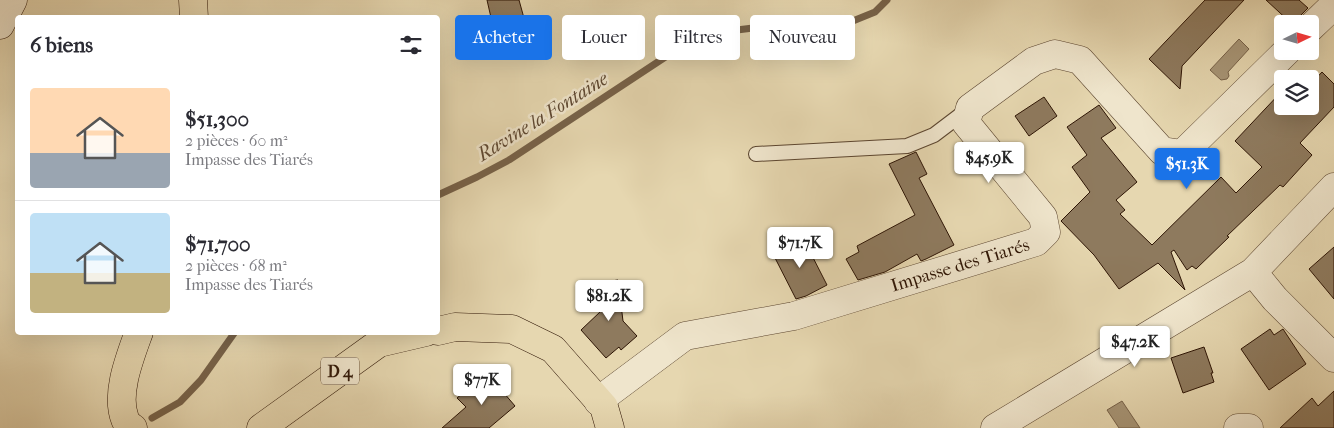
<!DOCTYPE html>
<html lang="fr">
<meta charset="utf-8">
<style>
:root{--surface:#fff;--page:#f2f2f3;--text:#2b2b33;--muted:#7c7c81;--line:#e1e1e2;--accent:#1a73e8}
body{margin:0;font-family:"IM FELL French Canon",serif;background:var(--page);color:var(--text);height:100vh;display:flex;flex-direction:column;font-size:19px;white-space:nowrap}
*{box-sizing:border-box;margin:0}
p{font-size:16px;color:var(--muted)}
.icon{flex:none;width:28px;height:28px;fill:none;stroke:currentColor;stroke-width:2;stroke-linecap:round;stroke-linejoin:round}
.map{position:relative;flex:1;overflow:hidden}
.panel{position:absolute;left:15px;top:15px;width:425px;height:320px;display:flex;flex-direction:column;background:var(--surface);border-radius:5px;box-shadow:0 5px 20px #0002}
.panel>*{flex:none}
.guide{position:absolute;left:455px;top:15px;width:475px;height:45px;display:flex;gap:10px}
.needle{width:32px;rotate:85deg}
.controls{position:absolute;left:1274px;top:15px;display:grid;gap:10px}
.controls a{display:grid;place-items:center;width:45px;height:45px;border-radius:5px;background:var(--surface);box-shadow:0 5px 20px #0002;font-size:25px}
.price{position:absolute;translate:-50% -42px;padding:0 11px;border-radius:5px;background:#fff;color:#222;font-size:16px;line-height:32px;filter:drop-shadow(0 1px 2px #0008)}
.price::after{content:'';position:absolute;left:50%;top:30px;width:15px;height:11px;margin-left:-8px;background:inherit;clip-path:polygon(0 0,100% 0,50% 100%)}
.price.selected{background:var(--accent);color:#fff}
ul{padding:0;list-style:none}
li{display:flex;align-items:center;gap:15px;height:125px;padding:0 15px}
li+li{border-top:1px solid var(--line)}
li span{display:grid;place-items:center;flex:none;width:140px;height:100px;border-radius:5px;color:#555}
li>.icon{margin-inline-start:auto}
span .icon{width:60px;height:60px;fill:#fffc;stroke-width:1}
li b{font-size:21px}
h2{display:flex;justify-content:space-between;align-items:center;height:60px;padding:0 15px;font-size:21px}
.tag{padding:0 18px;border-radius:5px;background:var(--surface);box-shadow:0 5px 20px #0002;font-size:18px;line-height:45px}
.tag.selected{background:var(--accent);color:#fff}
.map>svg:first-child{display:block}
.water{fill:#a79576;stroke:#776249}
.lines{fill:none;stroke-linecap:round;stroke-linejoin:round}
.stream{stroke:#776249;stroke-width:7}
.building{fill:#8e7a5e;stroke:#2e1505}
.lane-casing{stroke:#5c4630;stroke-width:16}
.street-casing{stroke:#5c4630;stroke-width:29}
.secondary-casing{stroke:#2e1505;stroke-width:29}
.primary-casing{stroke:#2e1505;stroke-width:29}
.lane{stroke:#efe5cc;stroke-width:14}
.street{stroke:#efe5cc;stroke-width:28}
.secondary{stroke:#efe5cc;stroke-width:28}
.primary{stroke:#e6d7b0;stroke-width:28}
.labels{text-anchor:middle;stroke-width:5;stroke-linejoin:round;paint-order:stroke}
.shield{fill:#efe5cc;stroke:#685341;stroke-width:1}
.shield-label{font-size:16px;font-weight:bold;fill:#2e1505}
.street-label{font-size:18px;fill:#2e1505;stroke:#efe5cc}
.water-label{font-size:19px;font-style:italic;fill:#5e4832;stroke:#efe5cc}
</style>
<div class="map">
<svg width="1334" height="428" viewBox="0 0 1334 428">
<rect width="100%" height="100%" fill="#e6d7b0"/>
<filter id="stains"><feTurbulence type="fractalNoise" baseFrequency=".004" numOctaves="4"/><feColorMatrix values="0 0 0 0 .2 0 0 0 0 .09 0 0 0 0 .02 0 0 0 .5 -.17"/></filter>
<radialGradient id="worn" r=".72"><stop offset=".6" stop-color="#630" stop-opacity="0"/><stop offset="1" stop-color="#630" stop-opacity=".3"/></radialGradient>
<path class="water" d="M 1239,39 L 1249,49 L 1228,72 L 1229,76 L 1227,79 L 1221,80 L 1210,70 Z
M 1122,401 L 1140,428 L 1119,428 L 1107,410 Z"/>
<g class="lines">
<path class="stream" d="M 438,195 L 477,177 L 509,160 L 676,50 L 713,33 L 761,27 L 821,29 L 838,27 L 875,12 L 887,0
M 152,418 L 180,402 L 201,380 L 235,332"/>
</g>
<path class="building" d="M 487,0 L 519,0 L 530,40 L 490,51 L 483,24 L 492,22 Z
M 1205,0 L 1244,0 L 1182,66 L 1180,89 L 1149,59 Z
M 1266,0 L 1299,0 L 1308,8 L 1299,17 L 1295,24 L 1292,24 Z
M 1322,72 L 1334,84 L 1334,107 L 1300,143 L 1312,155 L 1283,187 L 1280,185 L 1227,236 L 1229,237 L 1196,269 L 1192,266 L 1187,270 L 1174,250 L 1171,252 L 1185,290 L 1158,263 L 1119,289 L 1094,255 L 1061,221 L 1090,192 L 1072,167 L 1087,155 L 1067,127 L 1099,105 L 1116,128 L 1101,138 L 1137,182 L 1116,200 L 1125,210 L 1120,214 L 1152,245 L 1221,177 L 1236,193 L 1262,167 L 1235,141 L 1282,91 L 1282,106 L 1310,106 L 1310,85 Z
M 1044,97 L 1057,116 L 1029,136 L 1015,116 Z
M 916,152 L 927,174 L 919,178 L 954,245 L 926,259 L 921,261 L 917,254 L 885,272 L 858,280 L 846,259 L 859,252 L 857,246 L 915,215 L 889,164 Z
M 803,238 L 827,285 L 806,296 L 796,299 L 773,254 Z
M 1334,247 L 1334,299 L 1309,269 Z
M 618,280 L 623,321 L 637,336 L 621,350 L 619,347 L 606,358 L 581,330 L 601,311 L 597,283 Z
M 1270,329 L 1274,335 L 1283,329 L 1306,364 L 1269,390 L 1241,349 Z
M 1204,347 L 1213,373 L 1211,373 L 1214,382 L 1183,393 L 1171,358 Z
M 487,373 L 515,406 L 489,428 L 442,428 L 466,407 L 457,398 Z
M 1334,391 L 1334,428 L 1280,428 L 1312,398 L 1318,406 Z"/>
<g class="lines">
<g class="lane-casing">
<path id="lane" d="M 756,154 L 907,146 L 934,135 L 967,110"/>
</g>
<g class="street-casing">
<path id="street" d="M 1310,28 L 1334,5
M 1253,272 L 1275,299 L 1334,358
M 598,401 L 685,336 L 794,316 L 1036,242 L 1046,232 L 1043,217 L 966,123 L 970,108 L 1034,61 L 1055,54 L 1080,60 L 1162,151 L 1182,154 L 1287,51
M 995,428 L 1253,272 L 1334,187
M 1238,428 L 1249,428"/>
</g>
<g class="secondary-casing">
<path id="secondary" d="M 0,25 L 13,0"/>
</g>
<g class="primary-casing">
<path id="primary" d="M 193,0 L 194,18
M 438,331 L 455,327 L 512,329 L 553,349 L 604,407 L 610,428
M 133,428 C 130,426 126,423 125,419 C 115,394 130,357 139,332
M 261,428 L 379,343 L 426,332"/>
</g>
<use href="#lane" class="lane"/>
<use href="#street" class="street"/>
<use href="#secondary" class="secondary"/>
<use href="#primary" class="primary"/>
</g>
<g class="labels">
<rect class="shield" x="321" y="357.5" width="38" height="27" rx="4"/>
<g class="shield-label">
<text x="340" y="377">D 4</text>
</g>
<g class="street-label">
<text transform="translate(960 265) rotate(-17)" y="6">Impasse des Tiarés</text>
</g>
<g class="water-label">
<text transform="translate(542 116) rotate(-32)" y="7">Ravine la Fontaine</text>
</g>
</g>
<rect width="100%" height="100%" filter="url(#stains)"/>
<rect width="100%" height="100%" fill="url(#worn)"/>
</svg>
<div class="controls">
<a><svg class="needle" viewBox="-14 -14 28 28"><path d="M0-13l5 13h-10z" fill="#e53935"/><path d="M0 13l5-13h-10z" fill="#7c7c81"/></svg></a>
<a><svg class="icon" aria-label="layers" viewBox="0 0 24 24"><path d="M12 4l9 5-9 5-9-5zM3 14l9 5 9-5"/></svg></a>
</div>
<b class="price" style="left:989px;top:184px">$45.9K</b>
<b class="price selected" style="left:1187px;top:190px">$51.3K</b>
<b class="price" style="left:800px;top:269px">$71.7K</b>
<b class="price" style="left:609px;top:322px">$81.2K</b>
<b class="price" style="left:1135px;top:368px">$47.2K</b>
<b class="price" style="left:482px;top:406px">$77K</b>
<div class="guide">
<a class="tag selected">Acheter</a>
<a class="tag">Louer</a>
<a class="tag">Filtres</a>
<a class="tag">Nouveau</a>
</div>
<section class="panel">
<h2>6 biens<svg class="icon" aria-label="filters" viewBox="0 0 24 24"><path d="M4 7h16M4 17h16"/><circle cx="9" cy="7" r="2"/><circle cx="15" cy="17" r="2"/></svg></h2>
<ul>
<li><span style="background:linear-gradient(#ffd9b3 65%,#9aa5b1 0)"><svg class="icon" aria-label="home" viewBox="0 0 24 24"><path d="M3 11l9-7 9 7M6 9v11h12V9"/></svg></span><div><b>$51,300</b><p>2 pièces · 60 m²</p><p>Impasse des Tiarés</p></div></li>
<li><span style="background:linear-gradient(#bfe0f5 60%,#c2b280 0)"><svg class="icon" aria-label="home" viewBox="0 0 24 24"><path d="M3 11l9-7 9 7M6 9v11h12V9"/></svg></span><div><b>$71,700</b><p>2 pièces · 68 m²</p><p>Impasse des Tiarés</p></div></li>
</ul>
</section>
</div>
